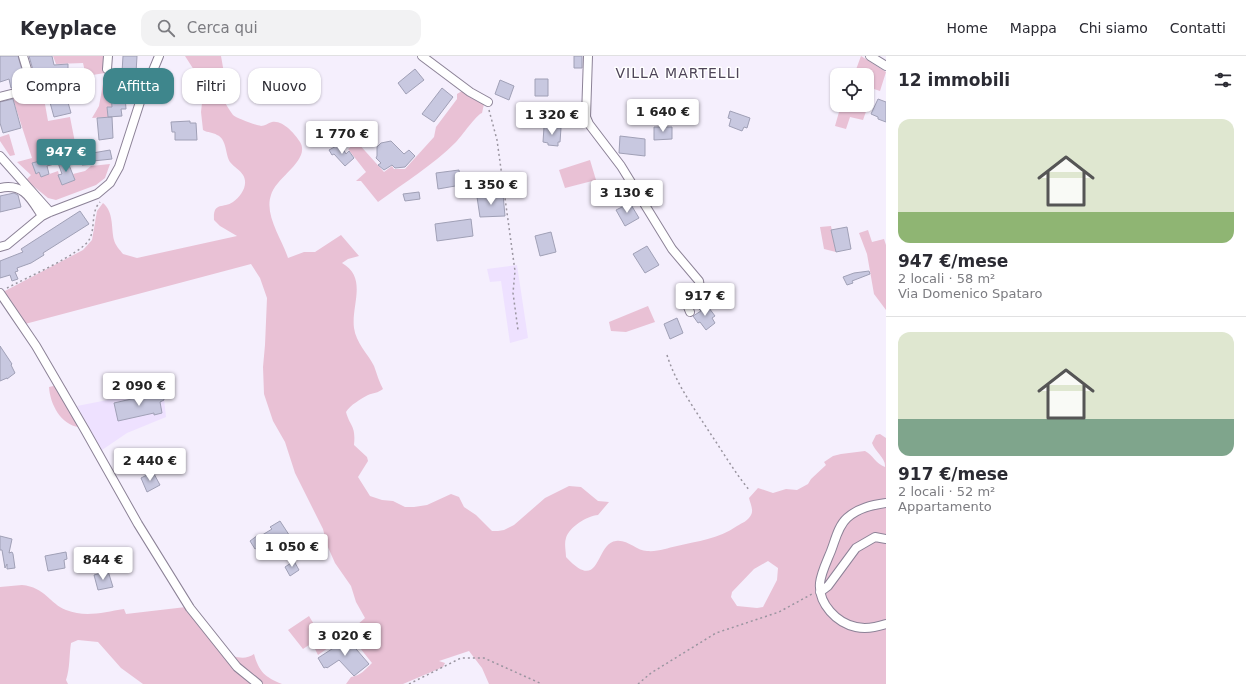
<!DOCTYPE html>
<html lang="it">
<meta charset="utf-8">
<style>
:root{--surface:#fff;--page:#f2f2f3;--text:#2b2b33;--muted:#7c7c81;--line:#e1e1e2;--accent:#3e868c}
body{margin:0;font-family:"DejaVu Sans",sans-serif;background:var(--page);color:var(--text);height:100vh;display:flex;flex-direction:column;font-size:15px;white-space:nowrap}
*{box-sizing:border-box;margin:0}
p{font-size:13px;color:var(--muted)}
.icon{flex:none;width:22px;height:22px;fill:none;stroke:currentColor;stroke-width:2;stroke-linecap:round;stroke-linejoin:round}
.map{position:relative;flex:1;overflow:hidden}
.drawer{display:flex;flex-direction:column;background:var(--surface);width:360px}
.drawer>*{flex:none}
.guide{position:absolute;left:12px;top:12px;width:380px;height:36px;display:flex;gap:8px}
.fabs{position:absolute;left:830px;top:12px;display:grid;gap:8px}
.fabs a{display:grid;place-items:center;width:44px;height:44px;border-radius:8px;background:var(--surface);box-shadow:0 1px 3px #0004;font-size:20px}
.price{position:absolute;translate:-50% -34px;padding:0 9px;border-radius:4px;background:#fff;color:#222;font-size:13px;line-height:26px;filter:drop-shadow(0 1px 2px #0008)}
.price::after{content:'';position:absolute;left:50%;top:24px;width:12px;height:9px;margin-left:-6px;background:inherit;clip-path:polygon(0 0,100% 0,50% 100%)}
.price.selected{background:var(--accent);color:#fff}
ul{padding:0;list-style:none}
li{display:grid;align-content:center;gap:8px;height:212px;padding:0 12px}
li+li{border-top:1px solid var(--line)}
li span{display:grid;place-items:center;height:124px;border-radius:12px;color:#555}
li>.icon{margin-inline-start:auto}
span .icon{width:72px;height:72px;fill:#fffc;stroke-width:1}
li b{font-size:17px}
h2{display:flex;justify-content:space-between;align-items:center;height:48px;padding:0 12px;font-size:17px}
.tag{padding:0 14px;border-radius:12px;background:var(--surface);box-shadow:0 1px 3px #0004;font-size:14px;line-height:36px}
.tag.selected{background:var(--accent);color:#fff}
header{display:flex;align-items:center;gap:24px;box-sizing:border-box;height:56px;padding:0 20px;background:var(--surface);border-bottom:1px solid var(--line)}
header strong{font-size:19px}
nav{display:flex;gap:22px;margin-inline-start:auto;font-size:14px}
.search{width:280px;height:36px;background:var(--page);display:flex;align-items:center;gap:10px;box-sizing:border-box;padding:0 14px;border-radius:12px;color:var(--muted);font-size:15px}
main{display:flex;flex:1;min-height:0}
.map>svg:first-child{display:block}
.built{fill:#eee1ff}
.green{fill:#e9c1d5;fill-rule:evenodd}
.building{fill:#c8c8e0;stroke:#a0a0b6}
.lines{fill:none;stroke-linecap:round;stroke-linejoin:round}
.minor-casing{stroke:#8c8297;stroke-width:10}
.path{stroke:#9a95a0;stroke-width:1.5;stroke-dasharray:2 3;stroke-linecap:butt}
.minor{stroke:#fff;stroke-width:8}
.labels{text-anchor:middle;stroke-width:3;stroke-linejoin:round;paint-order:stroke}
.quarter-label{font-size:14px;letter-spacing:1px;fill:#4e4558;stroke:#fff}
</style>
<header>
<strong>Keyplace</strong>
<div class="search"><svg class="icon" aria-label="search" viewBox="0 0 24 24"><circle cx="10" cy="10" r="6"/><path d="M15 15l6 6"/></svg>Cerca qui</div>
<nav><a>Home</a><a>Mappa</a><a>Chi siamo</a><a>Contatti</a></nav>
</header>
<main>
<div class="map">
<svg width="886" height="628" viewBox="0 0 886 628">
<rect width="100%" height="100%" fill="#f5effd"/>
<path class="built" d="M 517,209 L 528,282 L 510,287 L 501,225 L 490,226 L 487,213 Z
M 163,333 L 166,361 L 127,377 L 102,394 L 77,350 Z"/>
<path class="green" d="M 53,0 L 104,0 L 105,17 L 110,18 L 112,51 L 107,51 L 108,61 L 92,62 L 99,50 L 105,17 L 86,20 L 83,7 L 56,8 Z
M 185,0 L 221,0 L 227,34 L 223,43 C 226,48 229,54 233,59 C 236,62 255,69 261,70 C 265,70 268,67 272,66 C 283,64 295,78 300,86 C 311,104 276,121 271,139 C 264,159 282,183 288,202 L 304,196 L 315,196 L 341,179 L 359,200 L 348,203 L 342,207 C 368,222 351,249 354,272 C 356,287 368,298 374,310 C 377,318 379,326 383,333 C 378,337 373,337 368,339 C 361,343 350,349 346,356 C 350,371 356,369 354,389 L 367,401 L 368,405 L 358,421 L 370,440 L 382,444 L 393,445 L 405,451 L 414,451 L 427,449 L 451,438 L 459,441 L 464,451 L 476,459 L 492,475 L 498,475 L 504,474 L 514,469 L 545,442 L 569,430 L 581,431 L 598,445 L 609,446 L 598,459 C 587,460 569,471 566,482 C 564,488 566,495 566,501 C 601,539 595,487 616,485 C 627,483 637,495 647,495 C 658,496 667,492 677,490 C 698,485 718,483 737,470 C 742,467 748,465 751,459 C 754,454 750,447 749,442 L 758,432 L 773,437 L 786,433 L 797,434 L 808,428 L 811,423 L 826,409 L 824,406 L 833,400 L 841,398 L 865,395 C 873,399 876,408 885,411 C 886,402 875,396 872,387 L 876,379 L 880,378 L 886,382 L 886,628 L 489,628 L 482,612 L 469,595 L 439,605 L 445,607 L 443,611 L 403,628 L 346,628 L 351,621 C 360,620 366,613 372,607 L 348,577 L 365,562 L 356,546 L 351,530 L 335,507 L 327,489 L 323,473 L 295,417 L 285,386 L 273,365 L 264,338 L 263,311 L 265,289 L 267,242 L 260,222 L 251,208 L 25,268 L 3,236 L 83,194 L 92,184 L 97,155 L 103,147 C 114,156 111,172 114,184 C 115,189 120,194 123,198 L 137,202 L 237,180 L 220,170 L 214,164 C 213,145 223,153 233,146 C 241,140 249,129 243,119 C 240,114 234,111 230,106 C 225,98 227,83 217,79 C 213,76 208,77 203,74 L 201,56 L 202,47 L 200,36 L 194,14 ZM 768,505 L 778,512 L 777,524 L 763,551 L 757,552 L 737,550 L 731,541 L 732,536 L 754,513 Z
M 861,0 L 886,16 L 880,35 L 874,33 L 863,64 L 850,61 L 846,73 L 835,70 L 841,49 L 867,49 L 867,19 L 854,19 Z
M 35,32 L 39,38 L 43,37 L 48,65 L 70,61 L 79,107 L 69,109 L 65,98 L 33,107 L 36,117 L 39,116 L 41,121 L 58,115 L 62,129 L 75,124 L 73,118 L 85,115 L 91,110 L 110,108 L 105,122 L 96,129 L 56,144 L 48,142 L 26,124 L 31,119 L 17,106 L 32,102 L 12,40 Z
M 462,35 L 484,48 L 482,57 C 476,59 462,80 456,86 C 433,109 404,127 378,146 L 361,125 L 356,125 L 366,116 L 348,93 L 357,86 L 384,116 L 392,110 L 394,113 L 405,113 L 434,81 L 436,71 L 457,43 L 457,38 Z
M 9,78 L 15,99 L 10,100 L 0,85 L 0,81 Z
M 590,104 L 596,124 L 565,132 L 559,114 Z
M 831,170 L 836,196 L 824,193 L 820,171 Z
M 868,174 L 872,186 L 884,183 L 886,189 L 886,254 L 874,238 L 867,198 L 859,177 Z
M 648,250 L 655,266 L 626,276 L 611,275 L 609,266 Z
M 63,328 L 67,333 L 67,339 L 79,371 C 61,369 50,348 49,331 Z
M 22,529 C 45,531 50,548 66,554 C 86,562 104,556 124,553 L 126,558 L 186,551 L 233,600 C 240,602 247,603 254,598 C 259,616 265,621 282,628 L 143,628 L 121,612 L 98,586 L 78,584 L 71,587 C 69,600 70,612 66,624 L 68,628 L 0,628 L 0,531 Z
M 309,560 L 328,592 L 318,599 L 312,587 L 303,593 L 288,574 Z"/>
<path class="building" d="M 0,0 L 18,0 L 24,21 L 24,27 L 20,30 L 11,32 L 9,23 L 0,26 Z
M 29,0 L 52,0 L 54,9 L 68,8 L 68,14 L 59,15 L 65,44 L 67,43 L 71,57 L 54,61 L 46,32 L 50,32 L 46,13 L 33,14 Z
M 123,0 L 137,0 L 136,17 L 122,16 Z
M 574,0 L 582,0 L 582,12 L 574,12 Z
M 415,13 L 424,24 L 406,38 L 398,27 Z
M 535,23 L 548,23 L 548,40 L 535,40 Z
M 500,24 L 514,30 L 509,44 L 495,38 Z
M 124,27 L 126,53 L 121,53 L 122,60 L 108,61 L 107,51 L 112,51 L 110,28 Z
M 442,32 L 453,41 L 434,66 L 422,58 Z
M 13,43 L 21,72 L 3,77 L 0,67 L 0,46 Z
M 878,43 L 886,46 L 886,66 L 878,63 L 878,61 L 871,58 Z
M 730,55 L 750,62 L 747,72 L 744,71 L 742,75 L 729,70 L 731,63 L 728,62 Z
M 112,61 L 113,82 L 99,84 L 97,62 Z
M 190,65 L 190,67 L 196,67 L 197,84 L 175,84 L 175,76 L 172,76 L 171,66 Z
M 544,71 L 561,72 L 560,86 L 558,86 L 558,90 L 548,89 L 548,87 L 543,86 Z
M 654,71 L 672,71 L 672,83 L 654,84 Z
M 620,80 L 645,83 L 645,100 L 619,97 Z
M 391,85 L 404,98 L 409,94 L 415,100 L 405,111 L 395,112 L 392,109 L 384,114 L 378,109 L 381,107 L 376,102 L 377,100 L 377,91 L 381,87 Z
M 340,88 L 346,98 L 349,95 L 354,102 L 345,110 L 334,98 L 332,99 L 329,94 Z
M 110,94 L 112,103 L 93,105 L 94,108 L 82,109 L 81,99 Z
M 56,101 L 58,107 L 47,110 L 49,118 L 41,121 L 39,116 L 36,118 L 32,107 Z
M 67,104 L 75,124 L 62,129 L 58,119 L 62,118 L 58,107 Z
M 459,114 L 461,129 L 438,133 L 436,117 Z
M 419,136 L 420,143 L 405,145 L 403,138 Z
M 14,137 L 18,139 L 21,151 L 0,156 L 0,140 Z
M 496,138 L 503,138 L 505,160 L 480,161 L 477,141 Z
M 630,147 L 639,162 L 625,170 L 616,154 Z
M 80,155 L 89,168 L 43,197 L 44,199 L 31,207 L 17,212 L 18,215 L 15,216 L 18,223 L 12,225 L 10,219 L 0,222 L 0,205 L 23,196 L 21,193 Z
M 471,163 L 473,180 L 437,185 L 435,168 Z
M 847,171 L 851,193 L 836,196 L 831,174 Z
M 551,176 L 556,196 L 540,200 L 535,180 Z
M 647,190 L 659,209 L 645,217 L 633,198 Z
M 869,215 L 870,218 L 852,225 L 853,227 L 847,229 L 843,221 L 854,217 Z
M 706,248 L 715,260 L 712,262 L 715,267 L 706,274 L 700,266 L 698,267 L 693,260 L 701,255 L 699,253 Z
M 677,262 L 683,277 L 670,283 L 664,268 Z
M 0,290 L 12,308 L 11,309 L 15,317 L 7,323 L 7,322 L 0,325 Z
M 162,336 L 164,344 L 160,346 L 162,357 L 154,359 L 154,357 L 118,365 L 114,347 Z
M 153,416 L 160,429 L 147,436 L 141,422 Z
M 280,465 L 295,488 L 272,502 L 263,488 L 255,493 L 250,485 L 258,479 L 259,481 L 272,473 L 270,471 Z
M 0,480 L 12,483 L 9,497 L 12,496 L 13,498 L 15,512 L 7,513 L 7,508 L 5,512 L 2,494 L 0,494 Z
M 66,496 L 67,503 L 64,504 L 65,512 L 48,515 L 45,500 Z
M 294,505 L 299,514 L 290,520 L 285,511 Z
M 108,515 L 113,531 L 98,534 L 94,519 Z
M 344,579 L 369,608 L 354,620 L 339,604 L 327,612 L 326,611 L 324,612 L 318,602 L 335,591 L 334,585 L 338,582 L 339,584 Z"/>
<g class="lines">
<g class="minor-casing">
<path id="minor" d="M 422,0 L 470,36 L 488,46
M 588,0 L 586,61 L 589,68 L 621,110 L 672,193 L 699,225 L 700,232 L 686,242 L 686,246 L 690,256
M 870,0 L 886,10
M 107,13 L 108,0
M 0,41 L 23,35 L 29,30 L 29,20 L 23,0
M 0,100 L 50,156
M 0,132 C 24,127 31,143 42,160
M 0,191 L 7,189 L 42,160 L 50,156 L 97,138 L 110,127 L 119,111 L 140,46 L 159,0
M 0,237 L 36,290 L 85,374 L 138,468 L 190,552 L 237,611 L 258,628
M 886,447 C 872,449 858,452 847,462 C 838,470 835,485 831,495 C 827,505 821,517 820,527 C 818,548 837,567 856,571 C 865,573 877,571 886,568
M 820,536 L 828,530 L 856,492 L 875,481 L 886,483"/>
</g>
<path class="path" d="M 111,19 L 139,27
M 489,54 L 497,84 L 515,215 L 513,237 L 518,274
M 7,232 C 24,223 81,198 89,184 C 96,172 90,157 100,146
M 667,299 C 676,328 694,352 710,377 C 723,396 735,417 750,435
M 409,628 L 461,602 L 484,602 L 542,628
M 638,628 L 651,617 L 716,577 L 779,556 L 812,538"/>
<use href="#minor" class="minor"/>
</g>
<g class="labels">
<g class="quarter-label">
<text x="678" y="22">VILLA MARTELLI</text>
</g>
</g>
</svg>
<div class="fabs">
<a><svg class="icon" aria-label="locate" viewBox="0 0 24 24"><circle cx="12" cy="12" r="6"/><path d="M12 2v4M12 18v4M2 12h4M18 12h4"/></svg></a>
</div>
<b class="price" style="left:663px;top:77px">1 640 €</b>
<b class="price" style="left:552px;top:80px">1 320 €</b>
<b class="price" style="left:342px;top:99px">1 770 €</b>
<b class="price selected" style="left:66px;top:117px">947 €</b>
<b class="price" style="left:491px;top:150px">1 350 €</b>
<b class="price" style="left:627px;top:158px">3 130 €</b>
<b class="price" style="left:705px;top:261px">917 €</b>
<b class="price" style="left:139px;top:351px">2 090 €</b>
<b class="price" style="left:150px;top:426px">2 440 €</b>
<b class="price" style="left:292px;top:512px">1 050 €</b>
<b class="price" style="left:103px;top:525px">844 €</b>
<b class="price" style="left:345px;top:601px">3 020 €</b>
<div class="guide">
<a class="tag">Compra</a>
<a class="tag selected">Affitta</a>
<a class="tag">Filtri</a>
<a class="tag">Nuovo</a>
</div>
</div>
<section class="drawer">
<h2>12 immobili<svg class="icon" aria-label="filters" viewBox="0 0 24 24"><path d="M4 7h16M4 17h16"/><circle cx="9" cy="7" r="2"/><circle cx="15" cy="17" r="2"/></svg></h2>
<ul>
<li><span style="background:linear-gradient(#dfe7d0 75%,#8fb573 0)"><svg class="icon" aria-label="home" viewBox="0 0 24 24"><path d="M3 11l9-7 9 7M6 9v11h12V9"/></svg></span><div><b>947 €/mese</b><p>2 locali · 58 m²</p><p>Via Domenico Spataro</p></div></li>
<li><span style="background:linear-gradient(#dfe7d0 70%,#7fa58c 0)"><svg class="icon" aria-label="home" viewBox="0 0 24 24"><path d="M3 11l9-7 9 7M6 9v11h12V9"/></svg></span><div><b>917 €/mese</b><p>2 locali · 52 m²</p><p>Appartamento</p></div></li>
</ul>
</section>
</main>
